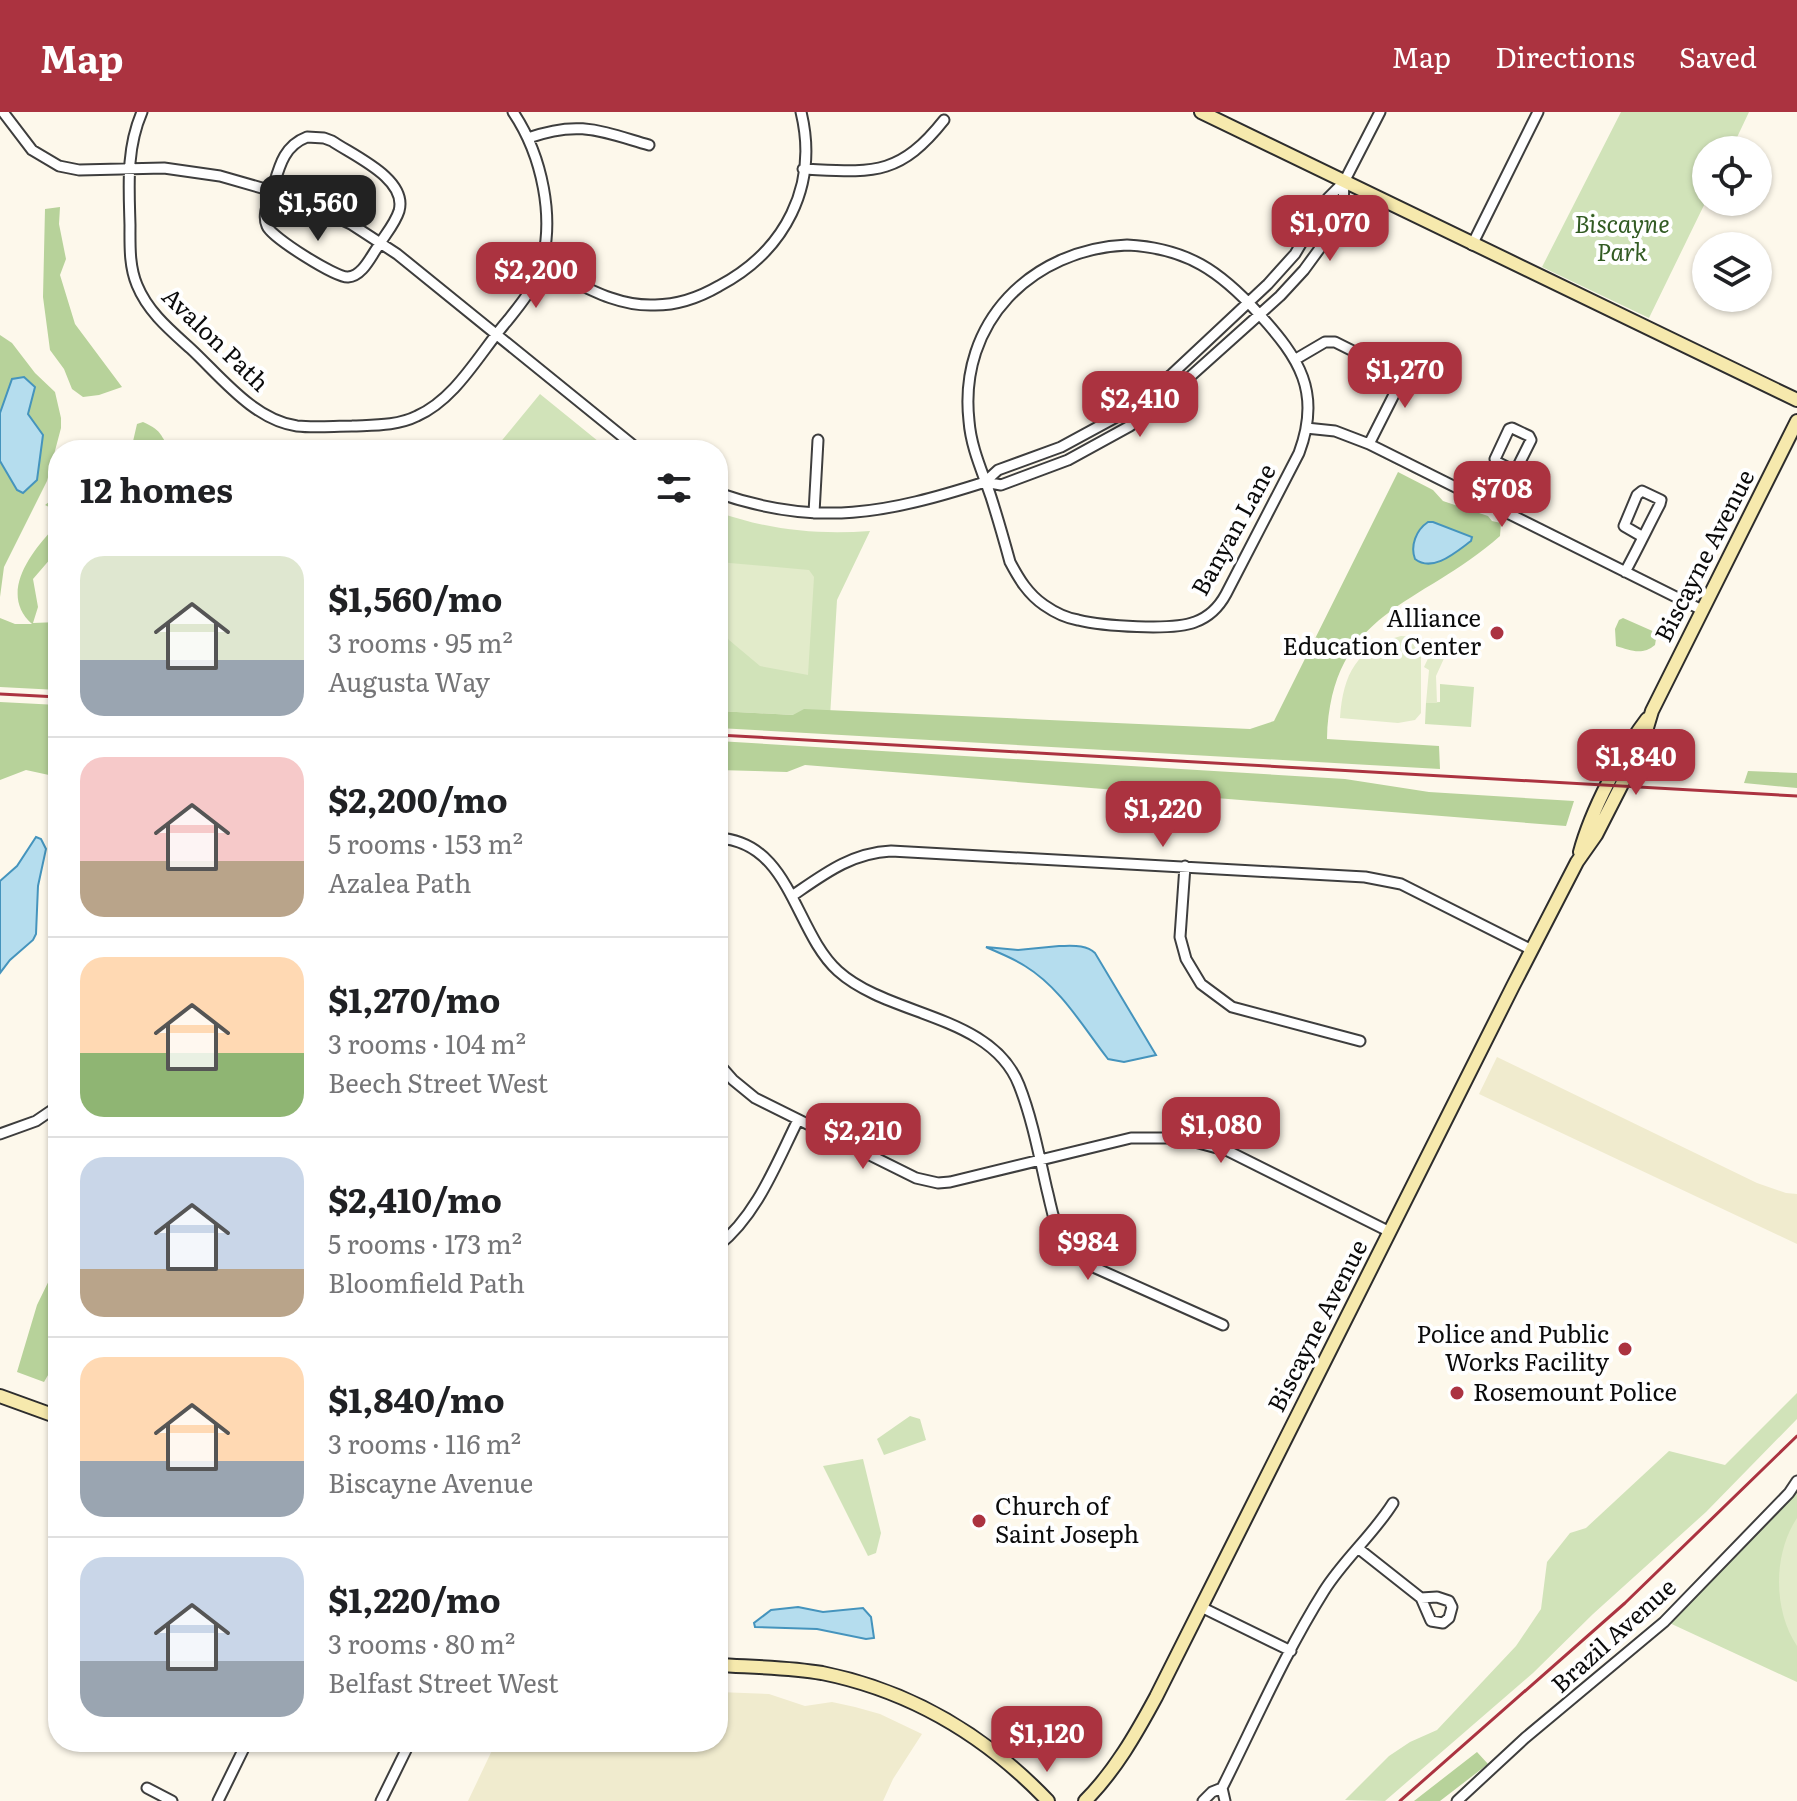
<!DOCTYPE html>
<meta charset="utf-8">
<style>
:root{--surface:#fff;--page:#f6f6f6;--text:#202124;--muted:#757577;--line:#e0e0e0;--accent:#ab3340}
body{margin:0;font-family:Literata,serif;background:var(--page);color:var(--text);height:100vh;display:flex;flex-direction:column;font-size:30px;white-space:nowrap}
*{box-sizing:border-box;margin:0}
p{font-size:26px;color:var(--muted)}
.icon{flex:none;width:44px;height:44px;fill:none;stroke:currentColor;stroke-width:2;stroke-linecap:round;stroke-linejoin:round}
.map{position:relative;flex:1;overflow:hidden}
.panel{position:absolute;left:48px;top:328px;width:680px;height:1312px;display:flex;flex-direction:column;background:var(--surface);border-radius:32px;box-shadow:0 2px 6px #0004}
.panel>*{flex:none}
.controls{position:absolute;left:1692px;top:24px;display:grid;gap:16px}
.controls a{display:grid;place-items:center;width:80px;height:80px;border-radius:50%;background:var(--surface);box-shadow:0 2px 6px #0004;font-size:40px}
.price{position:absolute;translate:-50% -68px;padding:0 18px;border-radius:16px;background:var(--accent);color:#fff;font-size:26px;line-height:52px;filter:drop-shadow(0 2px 4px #0008)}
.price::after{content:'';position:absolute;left:50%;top:48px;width:24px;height:18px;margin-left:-12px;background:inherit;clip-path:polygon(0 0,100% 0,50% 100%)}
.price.on{background:#222;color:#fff}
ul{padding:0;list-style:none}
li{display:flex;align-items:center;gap:24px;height:200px;padding:0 32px}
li+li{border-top:2px solid var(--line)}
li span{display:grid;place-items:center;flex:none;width:224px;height:160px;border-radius:24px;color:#555}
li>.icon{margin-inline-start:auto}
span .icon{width:96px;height:96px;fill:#fffc;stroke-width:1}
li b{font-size:34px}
h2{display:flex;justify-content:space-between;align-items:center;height:96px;padding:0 32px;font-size:34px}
header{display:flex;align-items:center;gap:48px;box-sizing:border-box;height:112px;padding:0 40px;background:var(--accent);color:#fff}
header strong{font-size:38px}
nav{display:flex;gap:44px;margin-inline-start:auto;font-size:28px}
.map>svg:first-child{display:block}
.farmland{fill:#f0ebce}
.green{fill:#d1e3b9}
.forest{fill:#b7d29a}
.pitch{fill:#e2ebca}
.water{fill:#b5ddee;stroke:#4594bd;stroke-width:2}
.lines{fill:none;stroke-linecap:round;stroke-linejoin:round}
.street-casing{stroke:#3e3e3e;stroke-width:13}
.secondary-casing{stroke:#2d2d2d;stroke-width:16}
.street{stroke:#fff;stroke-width:9}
.secondary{stroke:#f6e9ad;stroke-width:12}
.rail{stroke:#ab3340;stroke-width:3}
.poi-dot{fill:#ab3340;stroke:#fff;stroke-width:3}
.labels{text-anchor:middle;stroke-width:8;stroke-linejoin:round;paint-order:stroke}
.park-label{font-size:24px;font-style:italic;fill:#325b23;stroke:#fff}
.street-label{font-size:24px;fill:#0b0b0b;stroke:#fff}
.poi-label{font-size:24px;fill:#0b0b0b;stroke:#fff;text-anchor:end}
</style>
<header>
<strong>Map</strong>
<nav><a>Map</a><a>Directions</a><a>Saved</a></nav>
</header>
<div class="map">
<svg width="1797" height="1689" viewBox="0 0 1797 1689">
<rect width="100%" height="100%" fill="#fdf8eb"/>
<path class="farmland" d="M 1497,945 L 1757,1071 L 1786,1081 L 1797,1082 L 1797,1132 L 1479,982 Z
M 718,1580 L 769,1582 L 805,1594 L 832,1590 L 855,1595 L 880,1602 L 922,1622 L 893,1667 L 883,1689 L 468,1689 L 496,1630 L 718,1630 Z"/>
<path class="green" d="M 1621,0 L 1749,0 L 1731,38 L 1706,38 L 1706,89 L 1649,206 L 1542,155 Z
M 540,282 L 609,338 L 494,338 Z
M 718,400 C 768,418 818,423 870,419 L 837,488 L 830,605 L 718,599 Z
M 1440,572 L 1474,575 L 1471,615 L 1425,612 L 1426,591 L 1440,590 Z
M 1797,1281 L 1797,1307 L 1706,1400 L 1593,1502 L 1533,1561 L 1385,1689 L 1345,1688 L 1389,1644 L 1410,1630 L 1437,1618 L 1516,1534 L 1541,1497 L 1547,1450 L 1570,1421 L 1586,1416 L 1669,1339 L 1725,1353 Z
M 910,1304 L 920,1307 L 926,1328 L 884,1343 L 877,1327 Z
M 863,1347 L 881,1421 L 876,1441 L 868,1444 L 823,1354 Z
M 1797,1371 L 1797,1570 L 1663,1508 Z"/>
<path class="forest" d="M 60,95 L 59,112 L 66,147 L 60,163 L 75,212 L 122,275 L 99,283 L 83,285 L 72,277 L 64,257 L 50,238 L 43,185 L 45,97 Z
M 0,223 L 12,231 L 35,261 L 55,280 L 61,306 L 61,316 L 47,369 L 4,455 L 0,485 Z
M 143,310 C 165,320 158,323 172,338 L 131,338 L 137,312 Z
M 1398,360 L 1433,378 L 1443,389 L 1488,404 L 1492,409 L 1501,411 L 1500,424 C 1420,495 1331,497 1327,627 L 1439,634 L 1440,657 L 718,616 L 718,599 L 793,603 L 804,597 L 1250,617 L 1274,609 Z
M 58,383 L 58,438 L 33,467 L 38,495 L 33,511 L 58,510 L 58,578 L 0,575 L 0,506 L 15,512 L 32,512 C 0,483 28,444 52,418 L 53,407 L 49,395 L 45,393 Z
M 1623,506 L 1657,521 L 1655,533 C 1642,544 1630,538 1616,534 L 1615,517 L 1619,508 Z
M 0,590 L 58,593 L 58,665 L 26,658 L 0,668 Z
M 718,629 L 1345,667 L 1429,680 L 1574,689 L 1566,714 L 805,653 L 787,660 L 718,658 Z
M 1748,659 L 1797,661 L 1797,676 L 1744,671 Z
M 58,1150 L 58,1246 L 44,1270 L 17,1260 L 37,1193 Z
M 1477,1640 L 1488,1652 L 1440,1689 L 1414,1689 Z"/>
<path class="pitch" d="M 718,450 L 809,458 L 814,465 L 808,563 L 760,554 L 729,528 L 718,513 Z
M 1401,524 L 1421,525 L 1421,601 L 1415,608 L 1398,611 L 1340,606 C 1343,562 1357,535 1401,524 Z
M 1433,536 L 1446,542 L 1436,564 L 1437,591 L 1426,591 L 1429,558 L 1424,555 Z
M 1797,1406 L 1797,1534 C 1773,1498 1773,1442 1797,1406 Z"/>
<path class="water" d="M 24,265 L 35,275 L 28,302 L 43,323 L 37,368 L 23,381 L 17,378 L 0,349 L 0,301 L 12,267 Z
M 1428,410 L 1433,410 L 1472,425 L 1471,429 C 1456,440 1433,461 1415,447 C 1410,434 1416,418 1428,410 Z
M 36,725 L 41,727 L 46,737 L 38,774 L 36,822 L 33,828 L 10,848 L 0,861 L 0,769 L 17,754 Z
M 1059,834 C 1071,834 1086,832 1095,841 L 1156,943 L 1124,950 L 1108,947 C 1083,915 1061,876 1025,854 C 1013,846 999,841 986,835 L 1018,838 Z
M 798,1495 L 823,1500 L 863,1496 L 871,1505 L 874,1526 L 866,1527 L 817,1517 L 755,1515 L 754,1511 L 771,1498 Z"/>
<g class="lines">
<g class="street-casing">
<path id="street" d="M 3,0 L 32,38 L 59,54 L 79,58 L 164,56 L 220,64 L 293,85 L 351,112 L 397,142 L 639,338
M 142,0 C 126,37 129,74 130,113 C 130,133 129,154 137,173 C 148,200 170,218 191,237 C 221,265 254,308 297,314 C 315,316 334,314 352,314 C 374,313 397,314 417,304 C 457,286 480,240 508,208 C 520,193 534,176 540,157 C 556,107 542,43 513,0
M 307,25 L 324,26 L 332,29 C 354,44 408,67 399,99 C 395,112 384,124 377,136 C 370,146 362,164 348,165 C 336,166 271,125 267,114 C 262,103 269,89 272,79 C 279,56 283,34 307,25 Z
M 528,26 C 579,8 600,19 649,33
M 803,57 C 871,60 898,66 944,8
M 1127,133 C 1187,136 1220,159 1259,202 C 1299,246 1322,280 1299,341 L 1226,482 C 1219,495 1209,505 1195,510 C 1173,519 1102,514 1078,508 C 1066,506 1054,500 1044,493 C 1028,482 1019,467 1010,450 C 1004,428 998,407 991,385 C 983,361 971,336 969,309 C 958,210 1032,137 1127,133 Z
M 1472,133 L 1538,0
M 541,154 C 578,170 613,195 655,193 C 678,193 700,185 719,174 C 785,139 819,74 801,0
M 1296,247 L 1325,230 L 1335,230 L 1403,264
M 1306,316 L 1335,319 L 1369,332 L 1702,498
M 1369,332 L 1411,249
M 985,370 L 1001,373 L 1068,348 L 1130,314 L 1163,289 L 1280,184 L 1304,158 L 1323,132 L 1343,95 L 1344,70
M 718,381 C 818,416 888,401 985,370 L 998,358 L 1061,335 L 1120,303 L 1172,262 L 1268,172 L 1295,142 L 1328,86 L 1344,70 L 1380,0
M 1497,396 L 1531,328 L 1529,324 L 1512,316 L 1509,317 L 1495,347 L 1497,350 L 1515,359
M 814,401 L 818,328
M 1625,460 C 1637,438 1648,415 1660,392 L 1661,388 L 1642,379 L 1637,383 L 1624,414 L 1643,425
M 718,726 C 791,730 794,819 838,859 C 889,905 991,902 1019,973 C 1032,1006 1039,1043 1047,1078 C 1051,1093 1053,1110 1061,1124 C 1067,1137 1079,1146 1091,1154 L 1223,1213
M 1185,754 L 1180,825 L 1186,847 L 1201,872 L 1232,895 L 1360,929
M 792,784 C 824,762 851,741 891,739 L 1365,765 L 1401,772 L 1532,838
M 718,951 L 733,968 L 755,986 L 916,1066 L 938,1071 L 950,1070 L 1131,1026 L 1180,1026 L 1228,1039 L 1390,1120
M 0,1022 L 36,1009 L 58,994
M 718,1134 C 757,1103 776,1052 798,1008
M 1359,1437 L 1421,1486 L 1431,1509 L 1443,1511 L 1449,1506 L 1452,1495 L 1449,1489 L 1437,1485 L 1421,1486
M 1201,1495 L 1291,1539
M 147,1676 L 172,1689
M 218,1689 L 247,1630
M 381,1689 L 410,1630
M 1203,1689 L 1212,1680 L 1222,1676
M 1225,1689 L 1222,1676 C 1255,1610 1285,1541 1324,1479 C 1344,1447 1373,1423 1393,1391
M 1457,1689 L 1525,1626 L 1664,1510 L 1789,1381 L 1797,1369"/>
</g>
<g class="secondary-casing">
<path id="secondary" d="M 1201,0 L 1797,288
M 1580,740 C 1591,699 1621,641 1647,607
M 0,1284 L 58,1305
M 718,1553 C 752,1555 788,1555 822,1561 C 911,1579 986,1624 1048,1689
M 1085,1689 C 1115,1659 1136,1622 1156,1585 L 1513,874 L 1577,750 L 1596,723 L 1621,674 L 1643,629 L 1652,599 L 1797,309"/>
</g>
<use href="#street" class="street"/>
<use href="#secondary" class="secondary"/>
<path class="rail" d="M 0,582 L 58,585
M 718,623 L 1797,684
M 1400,1689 L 1625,1491 L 1797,1324"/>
</g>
<g class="poi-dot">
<circle cx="1497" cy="521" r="8"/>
<circle cx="1625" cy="1237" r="8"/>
<circle cx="1457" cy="1281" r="8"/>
<circle cx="979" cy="1409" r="8"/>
</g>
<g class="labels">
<g class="park-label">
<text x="1622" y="121">Biscayne<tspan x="1622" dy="28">Park</tspan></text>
</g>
<g class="street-label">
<text transform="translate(215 228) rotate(44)" y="8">Avalon Path</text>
<text transform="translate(1234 418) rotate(-61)" y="8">Banyan Lane</text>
<text transform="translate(1705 444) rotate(-63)" y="8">Biscayne Avenue</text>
<text transform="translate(1318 1214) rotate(-63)" y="8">Biscayne Avenue</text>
<text transform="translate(1614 1524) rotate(-42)" y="8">Brazil Avenue</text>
</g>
<g class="poi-label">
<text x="1481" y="515">Alliance<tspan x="1481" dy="28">Education Center</tspan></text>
<text x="1609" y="1231">Police and Public<tspan x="1609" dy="28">Works Facility</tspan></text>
<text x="1473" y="1289" text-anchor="start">Rosemount Police</text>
<text x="995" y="1403" text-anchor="start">Church of<tspan x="995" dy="28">Saint Joseph</tspan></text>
</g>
</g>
</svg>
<div class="controls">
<a><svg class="icon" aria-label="locate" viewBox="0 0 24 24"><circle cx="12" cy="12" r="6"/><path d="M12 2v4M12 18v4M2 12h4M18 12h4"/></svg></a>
<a><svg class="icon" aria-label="layers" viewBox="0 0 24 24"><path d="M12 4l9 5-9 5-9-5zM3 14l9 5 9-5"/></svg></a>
</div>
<b class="price on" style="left:318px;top:131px">$1,560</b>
<b class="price" style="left:1330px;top:151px">$1,070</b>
<b class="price" style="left:536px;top:198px">$2,200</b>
<b class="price" style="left:1405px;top:298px">$1,270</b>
<b class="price" style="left:1140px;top:327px">$2,410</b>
<b class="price" style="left:1502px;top:417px">$708</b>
<b class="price" style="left:1636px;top:685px">$1,840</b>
<b class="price" style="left:1163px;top:737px">$1,220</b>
<b class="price" style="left:1221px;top:1053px">$1,080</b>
<b class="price" style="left:863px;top:1059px">$2,210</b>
<b class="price" style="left:1088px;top:1170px">$984</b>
<b class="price" style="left:1047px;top:1662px">$1,120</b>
<section class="panel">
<h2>12 homes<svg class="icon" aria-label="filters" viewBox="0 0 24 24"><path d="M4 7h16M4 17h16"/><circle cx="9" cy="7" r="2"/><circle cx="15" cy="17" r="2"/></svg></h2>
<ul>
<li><span style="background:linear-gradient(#dfe7d0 65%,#9aa5b1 0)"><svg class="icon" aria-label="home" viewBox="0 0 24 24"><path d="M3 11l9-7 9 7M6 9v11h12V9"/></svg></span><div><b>$1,560/mo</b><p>3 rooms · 95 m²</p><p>Augusta Way</p></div></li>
<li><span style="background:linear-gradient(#f6c9c9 65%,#b9a48a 0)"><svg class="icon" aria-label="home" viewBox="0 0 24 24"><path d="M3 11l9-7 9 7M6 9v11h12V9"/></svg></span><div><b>$2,200/mo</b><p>5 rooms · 153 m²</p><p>Azalea Path</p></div></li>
<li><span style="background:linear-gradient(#ffd9b3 60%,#8fb573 0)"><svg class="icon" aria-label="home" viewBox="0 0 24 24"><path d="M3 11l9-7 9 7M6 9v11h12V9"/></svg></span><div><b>$1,270/mo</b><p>3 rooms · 104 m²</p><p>Beech Street West</p></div></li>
<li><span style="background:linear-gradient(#c9d6e8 70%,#b9a48a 0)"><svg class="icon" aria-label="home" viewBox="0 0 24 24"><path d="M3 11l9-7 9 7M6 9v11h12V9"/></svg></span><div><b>$2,410/mo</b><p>5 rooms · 173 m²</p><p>Bloomfield Path</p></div></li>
<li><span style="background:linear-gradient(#ffd9b3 65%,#9aa5b1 0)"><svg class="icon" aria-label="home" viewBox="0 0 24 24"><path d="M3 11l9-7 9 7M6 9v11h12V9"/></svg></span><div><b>$1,840/mo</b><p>3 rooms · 116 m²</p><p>Biscayne Avenue</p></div></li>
<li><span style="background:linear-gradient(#c9d6e8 65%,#9aa5b1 0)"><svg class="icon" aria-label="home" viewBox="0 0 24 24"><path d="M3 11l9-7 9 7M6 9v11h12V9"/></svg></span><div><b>$1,220/mo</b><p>3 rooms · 80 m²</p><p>Belfast Street West</p></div></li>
</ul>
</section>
</div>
